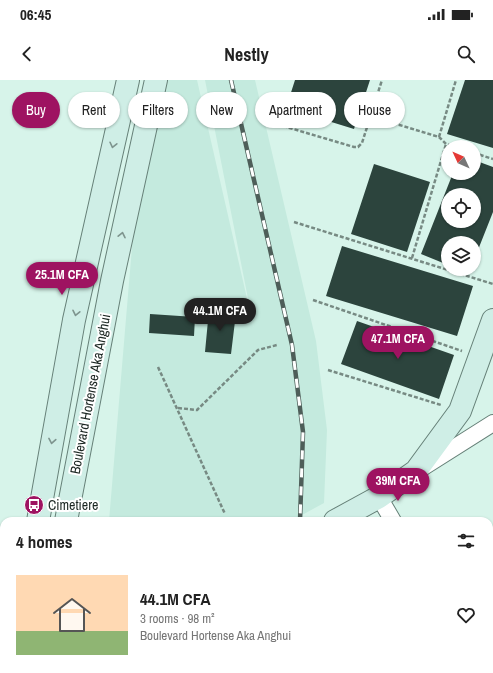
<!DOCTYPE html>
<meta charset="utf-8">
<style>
:root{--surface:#fff;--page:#f6f6f6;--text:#222;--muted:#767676;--accent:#9e1361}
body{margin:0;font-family:"Archivo Narrow",sans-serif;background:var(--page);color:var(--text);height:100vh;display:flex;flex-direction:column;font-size:15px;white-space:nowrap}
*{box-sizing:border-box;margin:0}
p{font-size:13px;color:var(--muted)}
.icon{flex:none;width:22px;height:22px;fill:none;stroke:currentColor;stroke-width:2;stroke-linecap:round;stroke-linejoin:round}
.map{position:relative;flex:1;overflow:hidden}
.sheet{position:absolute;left:0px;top:437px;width:493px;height:156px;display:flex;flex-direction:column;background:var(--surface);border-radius:12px 12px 0 0;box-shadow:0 1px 3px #0004}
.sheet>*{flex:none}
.hud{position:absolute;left:12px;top:12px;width:469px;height:36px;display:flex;gap:8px}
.needle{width:26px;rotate:314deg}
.buttons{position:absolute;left:441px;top:60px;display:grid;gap:8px}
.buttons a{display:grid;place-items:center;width:40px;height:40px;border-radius:50%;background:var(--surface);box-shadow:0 1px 3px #0004;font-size:20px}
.price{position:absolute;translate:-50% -34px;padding:0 9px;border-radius:14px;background:var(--accent);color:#fff;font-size:13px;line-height:26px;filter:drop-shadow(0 1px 2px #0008)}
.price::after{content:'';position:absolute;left:50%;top:24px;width:12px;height:9px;margin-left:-6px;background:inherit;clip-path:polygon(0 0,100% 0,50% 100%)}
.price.on{background:#222;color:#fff}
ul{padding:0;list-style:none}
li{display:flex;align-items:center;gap:12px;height:100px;padding:0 16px}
li span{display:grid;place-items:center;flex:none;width:112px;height:80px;border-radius:0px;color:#555}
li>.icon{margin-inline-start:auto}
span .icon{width:48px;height:48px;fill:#fffc;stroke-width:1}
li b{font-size:17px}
h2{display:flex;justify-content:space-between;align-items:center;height:48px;padding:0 16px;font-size:17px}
.chip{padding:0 14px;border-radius:18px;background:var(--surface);box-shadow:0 1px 3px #0004;font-size:14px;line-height:36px}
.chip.on{background:var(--accent);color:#fff}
.status{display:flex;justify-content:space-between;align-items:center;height:28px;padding:0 20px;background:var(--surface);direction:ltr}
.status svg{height:11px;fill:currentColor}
header{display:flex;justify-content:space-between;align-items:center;height:52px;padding:0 16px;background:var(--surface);font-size:18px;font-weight:700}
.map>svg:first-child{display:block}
.built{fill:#c4eade}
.building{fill:#2c443d;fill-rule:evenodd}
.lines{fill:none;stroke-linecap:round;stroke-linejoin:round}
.lane-casing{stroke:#668078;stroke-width:10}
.street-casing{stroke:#668078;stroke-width:18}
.secondary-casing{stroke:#668078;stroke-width:24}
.path{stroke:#778a83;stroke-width:2.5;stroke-dasharray:4 2;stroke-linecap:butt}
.lane{stroke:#fff;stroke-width:8}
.street{stroke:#fff;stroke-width:16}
.secondary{stroke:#cfeee6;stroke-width:22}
.rail-casing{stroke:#4e5e59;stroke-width:4.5}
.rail{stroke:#fff;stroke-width:3;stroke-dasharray:9;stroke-linecap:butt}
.oneway{stroke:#7e948e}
.labels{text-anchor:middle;stroke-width:4;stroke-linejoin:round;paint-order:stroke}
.street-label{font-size:14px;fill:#1b2622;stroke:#fff}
.poi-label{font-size:14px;fill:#1b2622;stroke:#fff;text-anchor:start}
</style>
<div class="status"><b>06:45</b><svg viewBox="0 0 49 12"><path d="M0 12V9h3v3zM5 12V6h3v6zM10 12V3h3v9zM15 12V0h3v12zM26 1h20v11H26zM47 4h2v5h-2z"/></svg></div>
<header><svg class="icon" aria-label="back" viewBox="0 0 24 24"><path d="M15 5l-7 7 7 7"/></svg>Nestly<svg class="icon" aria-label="search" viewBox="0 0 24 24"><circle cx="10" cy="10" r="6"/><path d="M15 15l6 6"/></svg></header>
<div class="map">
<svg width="493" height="593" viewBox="0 0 493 593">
<rect width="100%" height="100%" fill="#d7f4ea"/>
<path class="built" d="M 157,0 L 197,0 L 254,249 L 205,0 L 255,0 L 316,261 L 327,350 L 324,423 L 291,441 L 109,441 L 140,72 Z"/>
<path class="building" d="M 295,0 L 370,0 L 354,49 L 286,28 Z
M 465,0 L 493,0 L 493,68 L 447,54 Z
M 474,80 L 493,87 L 493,132 L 474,180 L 474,163 L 448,163 L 448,185 L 421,174 L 453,93 L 474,93 ZM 448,115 L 474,115 L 474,141 L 448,141 Z
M 374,84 L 430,102 L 407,172 L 351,154 Z
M 342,166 L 473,206 L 457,256 L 326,216 Z
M 459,189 L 471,189 L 469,193 Z
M 209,230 L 236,233 L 231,274 L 205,272 Z
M 150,234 L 195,237 L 194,256 L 149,253 Z
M 357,241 L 454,275 L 439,319 L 341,284 Z
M 493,478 L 493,564 L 489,558 L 489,481 Z"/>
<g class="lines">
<g class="lane-casing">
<path id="lane" d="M 0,532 L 4,532
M 0,561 L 4,564
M 120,589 L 121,593"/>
</g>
<g class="street-casing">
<path id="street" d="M 422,388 L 493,343
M 379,417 L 393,441
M 479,589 L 482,593
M 284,593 L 285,589"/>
</g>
<g class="secondary-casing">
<path id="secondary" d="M 38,441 L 74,240 L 128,0
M 66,441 L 112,201 L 156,0
M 335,441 L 379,417 L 416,391 L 460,331 L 493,240
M 57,589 L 75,592 L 104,589
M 11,593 L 12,589
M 39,593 L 40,589"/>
</g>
<path class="path" d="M 370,36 L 439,57 L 446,64 L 456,67
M 283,46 L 354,67 L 358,67 L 362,63 L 382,0
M 439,57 L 456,0
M 474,73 L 493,79
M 294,142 L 493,204
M 412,178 L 446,64
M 313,220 L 462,271
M 158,287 L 225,434
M 328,290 L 441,325
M 178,328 L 197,330 L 258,270 L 277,265
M 489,473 L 493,470"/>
<use href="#lane" class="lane"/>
<use href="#street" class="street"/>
<use href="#secondary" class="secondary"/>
<g class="rail-casing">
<path id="rail" d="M 231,0 L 292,265 L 303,352 L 300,441
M 268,593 L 270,589"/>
</g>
<use href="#rail" class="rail"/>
</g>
<defs><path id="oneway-chevron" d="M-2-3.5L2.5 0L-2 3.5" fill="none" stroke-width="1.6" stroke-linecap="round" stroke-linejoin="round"/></defs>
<g class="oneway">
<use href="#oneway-chevron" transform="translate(113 65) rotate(103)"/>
<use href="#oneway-chevron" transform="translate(122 155) rotate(-78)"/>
<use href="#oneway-chevron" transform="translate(76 233) rotate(102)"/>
<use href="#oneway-chevron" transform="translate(52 361) rotate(100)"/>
</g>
<defs>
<g id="bus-disc" transform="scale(1)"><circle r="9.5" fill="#9e1361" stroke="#fff"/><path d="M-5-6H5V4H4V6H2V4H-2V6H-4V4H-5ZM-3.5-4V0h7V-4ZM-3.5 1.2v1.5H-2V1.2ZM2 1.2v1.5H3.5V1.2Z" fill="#fff"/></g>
</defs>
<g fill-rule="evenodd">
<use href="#bus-disc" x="34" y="425"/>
</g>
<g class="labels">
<g class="street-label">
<text transform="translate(90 314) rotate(-79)" y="5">Boulevard Hortense Aka Anghui</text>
</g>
<g class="poi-label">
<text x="48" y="430">Cimetiere</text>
</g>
</g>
</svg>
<div class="buttons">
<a><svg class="needle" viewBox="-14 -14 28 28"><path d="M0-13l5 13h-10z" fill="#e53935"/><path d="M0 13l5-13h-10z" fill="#767676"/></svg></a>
<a><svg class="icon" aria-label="locate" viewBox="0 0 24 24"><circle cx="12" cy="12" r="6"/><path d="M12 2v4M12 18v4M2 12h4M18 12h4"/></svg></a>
<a><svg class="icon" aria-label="layers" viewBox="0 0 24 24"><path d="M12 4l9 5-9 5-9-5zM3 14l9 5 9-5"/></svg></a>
</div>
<b class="price" style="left:62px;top:216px">25.1M CFA</b>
<b class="price on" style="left:220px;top:252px">44.1M CFA</b>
<b class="price" style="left:398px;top:280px">47.1M CFA</b>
<b class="price" style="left:398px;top:422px">39M CFA</b>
<div class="hud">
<a class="chip on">Buy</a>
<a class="chip">Rent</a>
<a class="chip">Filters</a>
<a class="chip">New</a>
<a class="chip">Apartment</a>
<a class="chip">House</a>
</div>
<section class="sheet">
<h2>4 homes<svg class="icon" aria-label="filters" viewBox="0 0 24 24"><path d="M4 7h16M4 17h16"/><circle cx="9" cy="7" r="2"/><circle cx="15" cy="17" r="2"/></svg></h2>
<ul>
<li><span style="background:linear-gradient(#ffd9b3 70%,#8fb573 0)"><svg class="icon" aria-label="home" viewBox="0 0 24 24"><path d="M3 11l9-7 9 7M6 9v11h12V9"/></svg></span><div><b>44.1M CFA</b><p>3 rooms · 98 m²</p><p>Boulevard Hortense Aka Anghui</p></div><svg class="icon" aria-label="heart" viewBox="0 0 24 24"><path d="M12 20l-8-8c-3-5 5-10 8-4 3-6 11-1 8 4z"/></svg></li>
</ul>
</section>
</div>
